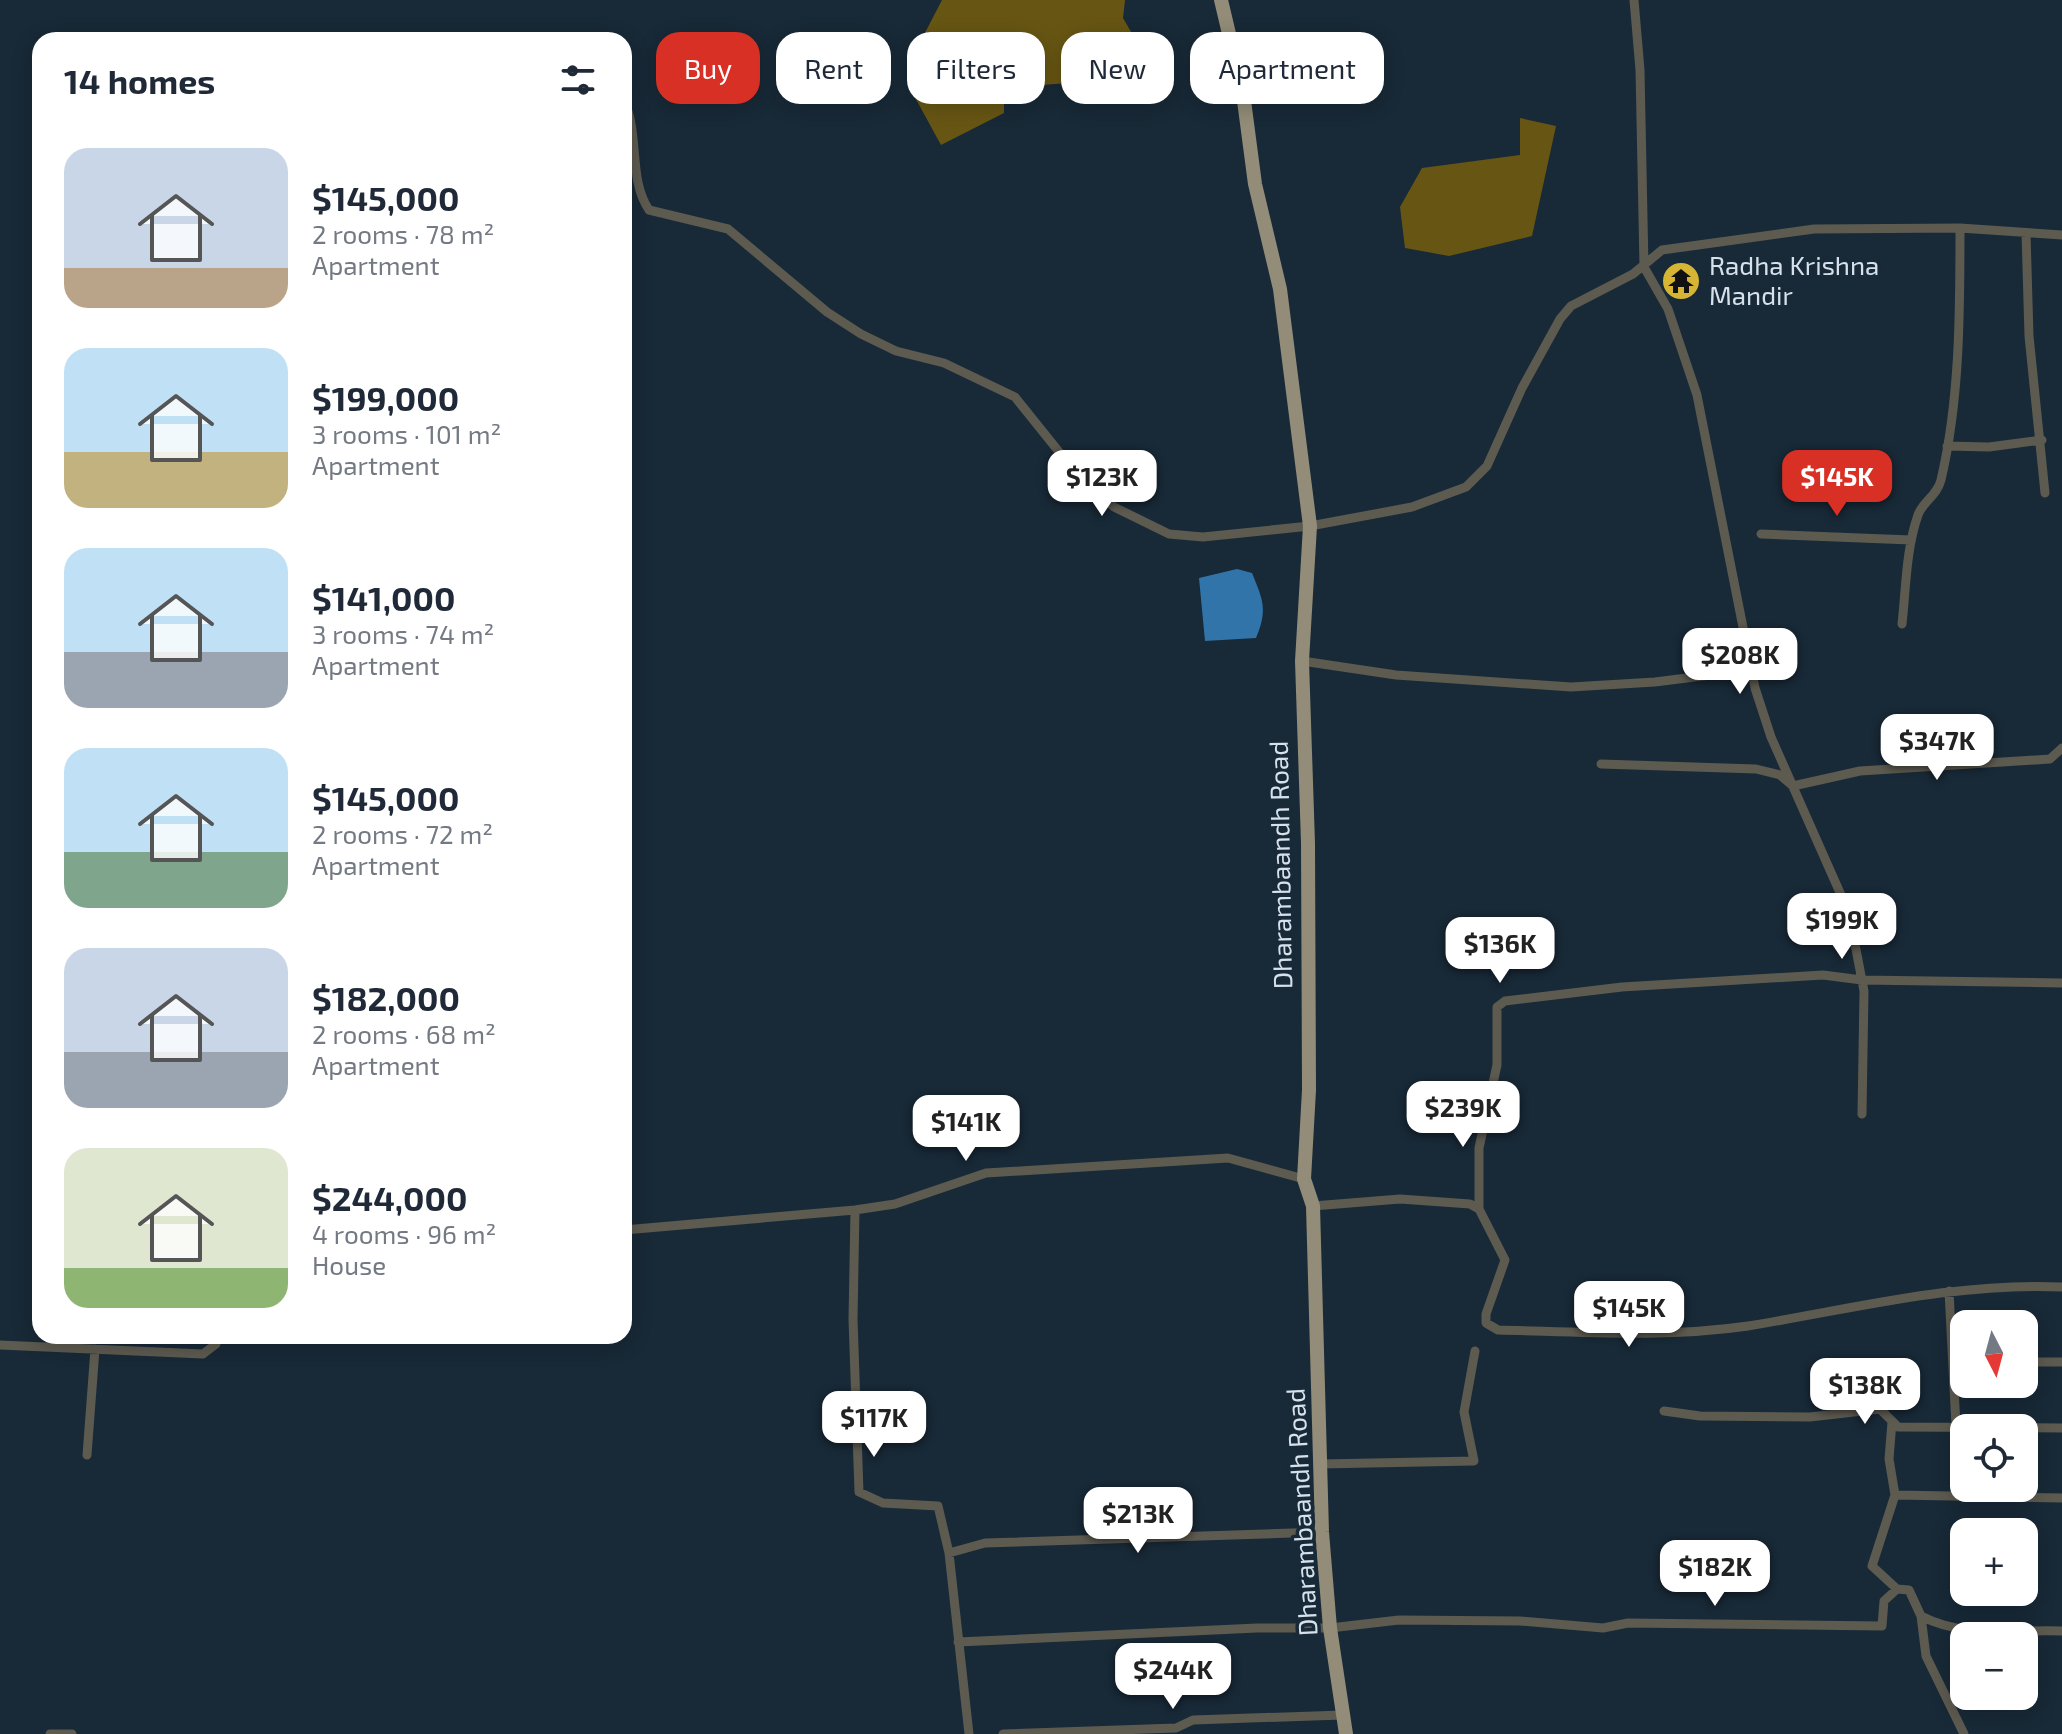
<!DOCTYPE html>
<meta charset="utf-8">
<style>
:root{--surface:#fff;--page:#f2f2f3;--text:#1f2937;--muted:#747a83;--accent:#d93025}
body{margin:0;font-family:"Exo 2",sans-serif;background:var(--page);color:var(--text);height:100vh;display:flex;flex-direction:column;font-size:30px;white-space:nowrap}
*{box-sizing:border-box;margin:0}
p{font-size:26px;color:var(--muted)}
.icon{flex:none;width:44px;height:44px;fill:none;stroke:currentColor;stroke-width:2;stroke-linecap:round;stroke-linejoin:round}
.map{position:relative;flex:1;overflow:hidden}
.panel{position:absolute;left:32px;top:32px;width:600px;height:1312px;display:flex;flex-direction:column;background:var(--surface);border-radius:24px;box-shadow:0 4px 20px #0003}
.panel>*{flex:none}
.top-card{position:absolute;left:656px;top:32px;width:760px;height:72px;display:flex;gap:16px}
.needle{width:52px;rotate:174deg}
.fabs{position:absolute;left:1950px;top:1310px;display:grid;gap:16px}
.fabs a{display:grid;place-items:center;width:88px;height:88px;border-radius:16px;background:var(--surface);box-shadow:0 4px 20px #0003;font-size:40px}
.price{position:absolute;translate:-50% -68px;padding:0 18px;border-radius:16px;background:#fff;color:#222;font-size:26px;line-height:52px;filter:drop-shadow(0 2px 4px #0008)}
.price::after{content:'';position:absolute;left:50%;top:48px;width:24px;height:18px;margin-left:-12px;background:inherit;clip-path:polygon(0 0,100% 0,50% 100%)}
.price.current{background:var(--accent);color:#fff}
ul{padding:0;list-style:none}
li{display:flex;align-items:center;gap:24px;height:200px;padding:0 32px}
li span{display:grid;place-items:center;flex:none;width:224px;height:160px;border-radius:24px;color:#555}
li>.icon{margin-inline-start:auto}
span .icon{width:96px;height:96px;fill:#fffc;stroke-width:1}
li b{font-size:34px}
h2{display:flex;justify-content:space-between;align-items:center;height:96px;padding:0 32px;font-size:34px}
.chip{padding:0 28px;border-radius:24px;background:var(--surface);box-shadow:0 4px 20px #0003;font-size:28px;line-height:72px}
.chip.current{background:var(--accent);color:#fff}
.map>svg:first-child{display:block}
.forest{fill:#675613}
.water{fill:#3174a9}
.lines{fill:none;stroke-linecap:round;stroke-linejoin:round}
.street{stroke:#5d5a50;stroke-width:9}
.primary{stroke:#928c78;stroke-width:14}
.labels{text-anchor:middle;stroke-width:7;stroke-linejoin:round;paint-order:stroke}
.poi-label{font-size:26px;fill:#d6e1eb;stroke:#182937;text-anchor:start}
.street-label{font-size:26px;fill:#d6e1eb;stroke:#182937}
</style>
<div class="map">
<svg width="2062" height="1734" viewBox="0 0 2062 1734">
<rect width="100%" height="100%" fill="#182937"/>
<path class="forest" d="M 942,0 L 1125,0 L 1123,18 L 1134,37 L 1123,56 L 1120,79 L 1004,88 L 1004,113 L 941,145 L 912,92 L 915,52 Z
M 1520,118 L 1556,126 L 1532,236 L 1449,256 L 1405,248 L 1400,207 L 1422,168 L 1520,155 Z"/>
<path class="water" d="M 1237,569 L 1252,573 C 1263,600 1268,610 1256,638 L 1205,641 L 1199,578 Z"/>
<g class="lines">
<path class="street" d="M 1634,0 L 1640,70 L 1644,267 L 1668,309 L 1697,395 L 1755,688 L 1771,737 L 1849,913 L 1864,991 L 1862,1114
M 624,101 C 640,135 628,179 649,210 L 728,229 L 827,312 L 861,334 L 896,351 L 944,363 L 1015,397 L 1072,468 L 1114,507 L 1169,534 L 1203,537 L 1310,526 L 1412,507 L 1466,487 L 1487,466 L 1522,388 L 1560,319 L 1571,306 L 1633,274 L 1662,250 L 1814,229 L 1960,228 L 2062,235
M 2026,233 L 2029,336 L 2045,493
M 1947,446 L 1989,447 L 2042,440
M 1761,534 L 1911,540
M 1902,624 C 1906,588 1906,549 1918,515 C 1923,501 1937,496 1941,480 C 1960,399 1960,311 1960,228
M 1302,661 L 1396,675 L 1571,687 L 1655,682 L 1750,670
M 1601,764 L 1756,769 L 1780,775 L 1793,786 L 1860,771 L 2050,759 L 2062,748
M 1313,1206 L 1400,1199 L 1470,1204 L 1479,1209 L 1505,1260 L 1486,1314 L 1486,1323 L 1498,1330 C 1581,1332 1666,1338 1748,1326 C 1853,1309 1955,1282 2062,1287
M 1479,1209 L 1479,1148 L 1497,1065 L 1497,1007 L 1505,1001 L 1622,987 L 1823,975 L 1862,980 L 2062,983
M 855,1210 L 853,1319 L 859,1492 L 883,1503 L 938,1506 L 949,1553 L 969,1734
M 624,1230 L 855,1210 L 895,1204 L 986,1173 L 1228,1158 L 1304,1179
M 1949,1291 L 1956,1426
M 0,1345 L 203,1354 L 216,1344 L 216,1336
M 2024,1362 L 2062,1362
M 1664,1411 L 1700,1416 L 1810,1417 L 1880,1409 L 1898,1427 L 2062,1428
M 1892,1422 L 1889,1459 L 1895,1495 L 2062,1498
M 87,1455 L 95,1349
M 1320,1464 L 1474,1461 L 1464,1412 L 1475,1351
M 1895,1495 L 1872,1566 L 1897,1589
M 949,1553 L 985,1543 L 1322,1532
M 1921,1616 C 1965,1639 2014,1629 2062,1631
M 958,1642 L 1257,1628 L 1330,1628 L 1399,1620 L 1520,1621 L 1603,1628 L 1628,1623 L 1882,1626 L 1884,1601 L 1897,1589 L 1909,1590 L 1921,1616 L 1926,1656 L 1964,1734
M 50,1734 L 72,1734
M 1003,1734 L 1176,1728 L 1193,1720 L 1343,1715"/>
<path class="primary" d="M 1221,0 L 1243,93 L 1255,184 L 1280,289 L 1310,526 L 1302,661 L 1308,843 L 1309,1090 L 1304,1179 L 1313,1206 L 1322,1532 L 1330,1628 L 1346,1734"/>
</g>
<defs>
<g id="temple-disc" transform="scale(2)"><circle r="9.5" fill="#d6b534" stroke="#182937"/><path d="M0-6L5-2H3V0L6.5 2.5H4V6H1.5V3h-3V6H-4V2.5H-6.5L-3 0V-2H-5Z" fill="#111"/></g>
</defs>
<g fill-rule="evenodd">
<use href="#temple-disc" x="1681" y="281"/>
</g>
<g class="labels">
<g class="poi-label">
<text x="1709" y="275">Radha Krishna<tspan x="1709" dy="30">Mandir</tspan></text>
</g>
<g class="street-label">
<text transform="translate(1281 865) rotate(-91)" y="9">Dharambaandh Road</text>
<text transform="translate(1302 1512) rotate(-93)" y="9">Dharambaandh Road</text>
</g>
</g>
</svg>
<div class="fabs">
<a><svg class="needle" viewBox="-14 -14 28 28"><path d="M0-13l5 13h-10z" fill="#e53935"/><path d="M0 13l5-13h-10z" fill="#747a83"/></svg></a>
<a><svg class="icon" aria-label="locate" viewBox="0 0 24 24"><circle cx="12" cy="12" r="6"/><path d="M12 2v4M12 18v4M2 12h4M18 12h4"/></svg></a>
<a>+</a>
<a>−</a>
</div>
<b class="price" style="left:1102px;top:518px">$123K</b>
<b class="price current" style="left:1837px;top:518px">$145K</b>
<b class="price" style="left:1740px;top:696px">$208K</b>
<b class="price" style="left:1937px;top:782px">$347K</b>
<b class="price" style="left:1842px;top:961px">$199K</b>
<b class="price" style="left:1500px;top:985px">$136K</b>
<b class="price" style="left:1463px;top:1149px">$239K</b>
<b class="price" style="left:966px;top:1163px">$141K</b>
<b class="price" style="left:1629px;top:1349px">$145K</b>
<b class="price" style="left:1865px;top:1426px">$138K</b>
<b class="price" style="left:874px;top:1459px">$117K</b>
<b class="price" style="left:1138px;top:1555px">$213K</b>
<b class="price" style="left:1715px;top:1608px">$182K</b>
<b class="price" style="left:1173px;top:1711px">$244K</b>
<div class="top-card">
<a class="chip current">Buy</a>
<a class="chip">Rent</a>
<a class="chip">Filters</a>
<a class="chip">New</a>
<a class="chip">Apartment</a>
</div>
<section class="panel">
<h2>14 homes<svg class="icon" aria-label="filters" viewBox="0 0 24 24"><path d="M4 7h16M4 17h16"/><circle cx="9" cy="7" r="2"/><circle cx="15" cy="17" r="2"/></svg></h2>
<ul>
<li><span style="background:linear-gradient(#c9d6e8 75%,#b9a48a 0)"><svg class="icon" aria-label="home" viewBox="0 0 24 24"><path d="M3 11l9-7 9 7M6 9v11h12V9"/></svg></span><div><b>$145,000</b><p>2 rooms · 78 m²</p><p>Apartment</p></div></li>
<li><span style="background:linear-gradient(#bfe0f5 65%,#c2b280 0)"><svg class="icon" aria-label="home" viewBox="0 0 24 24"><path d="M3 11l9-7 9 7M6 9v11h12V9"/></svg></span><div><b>$199,000</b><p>3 rooms · 101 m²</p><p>Apartment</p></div></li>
<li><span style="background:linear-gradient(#bfe0f5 65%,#9aa5b1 0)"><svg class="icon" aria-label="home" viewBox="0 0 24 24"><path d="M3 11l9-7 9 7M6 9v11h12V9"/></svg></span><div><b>$141,000</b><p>3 rooms · 74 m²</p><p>Apartment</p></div></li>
<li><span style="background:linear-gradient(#bfe0f5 65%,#7fa58c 0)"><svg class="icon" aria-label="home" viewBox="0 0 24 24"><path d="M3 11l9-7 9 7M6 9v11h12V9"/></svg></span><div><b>$145,000</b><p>2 rooms · 72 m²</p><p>Apartment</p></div></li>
<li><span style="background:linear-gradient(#c9d6e8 65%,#9aa5b1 0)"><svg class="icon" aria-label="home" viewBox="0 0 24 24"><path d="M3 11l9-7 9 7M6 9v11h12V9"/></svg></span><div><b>$182,000</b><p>2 rooms · 68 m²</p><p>Apartment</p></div></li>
<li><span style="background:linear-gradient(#dfe7d0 75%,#8fb573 0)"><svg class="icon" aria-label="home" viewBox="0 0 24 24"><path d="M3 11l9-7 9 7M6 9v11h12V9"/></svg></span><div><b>$244,000</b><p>4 rooms · 96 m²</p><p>House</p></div></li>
</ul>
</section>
</div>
